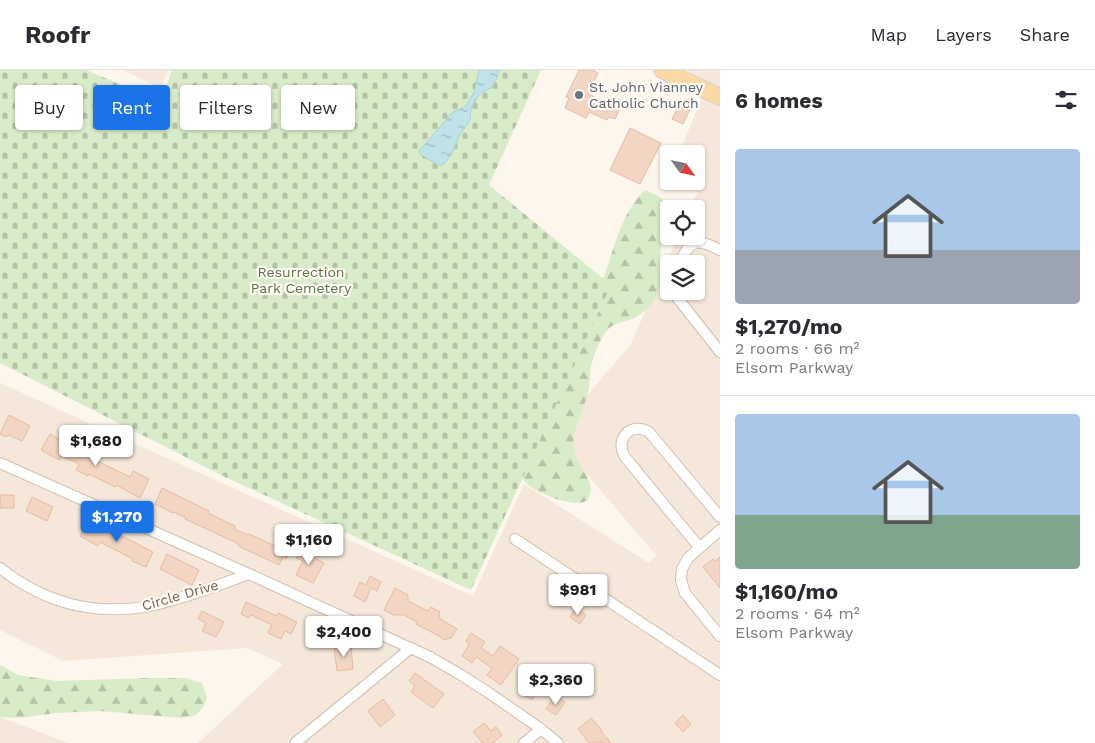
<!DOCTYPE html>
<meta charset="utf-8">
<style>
:root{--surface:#fff;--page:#f7f7f7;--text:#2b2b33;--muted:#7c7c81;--line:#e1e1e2;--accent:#1a73e8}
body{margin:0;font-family:"Work Sans",sans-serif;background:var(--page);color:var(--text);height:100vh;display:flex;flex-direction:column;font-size:19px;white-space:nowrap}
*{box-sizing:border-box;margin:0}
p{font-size:16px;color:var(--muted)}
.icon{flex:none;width:28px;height:28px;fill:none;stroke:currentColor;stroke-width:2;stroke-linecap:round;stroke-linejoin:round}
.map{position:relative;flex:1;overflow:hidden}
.sheet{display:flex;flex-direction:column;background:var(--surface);width:375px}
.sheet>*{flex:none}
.top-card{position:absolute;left:15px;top:15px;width:475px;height:45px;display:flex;gap:10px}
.needle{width:32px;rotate:123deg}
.buttons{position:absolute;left:660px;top:75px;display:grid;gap:10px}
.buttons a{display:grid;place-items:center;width:45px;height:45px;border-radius:5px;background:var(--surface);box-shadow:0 1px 4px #0004;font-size:25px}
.price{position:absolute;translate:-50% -42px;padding:0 11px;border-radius:5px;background:#fff;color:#222;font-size:16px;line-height:32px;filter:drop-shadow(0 1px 2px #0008)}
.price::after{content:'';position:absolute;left:50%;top:30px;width:15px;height:11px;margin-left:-8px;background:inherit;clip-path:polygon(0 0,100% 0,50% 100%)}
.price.current{background:var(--accent);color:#fff}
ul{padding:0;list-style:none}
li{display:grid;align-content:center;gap:10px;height:265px;padding:0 15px}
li+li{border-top:1px solid var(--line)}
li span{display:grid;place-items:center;height:155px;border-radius:5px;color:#555}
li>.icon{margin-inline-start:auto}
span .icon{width:90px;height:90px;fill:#fffc;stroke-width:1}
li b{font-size:21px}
h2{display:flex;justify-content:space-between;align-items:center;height:60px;padding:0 15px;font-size:21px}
.tag{padding:0 18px;border-radius:5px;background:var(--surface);box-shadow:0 1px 4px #0004;font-size:18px;line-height:45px}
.tag.current{background:var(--accent);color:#fff}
header{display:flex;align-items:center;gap:30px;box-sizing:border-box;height:70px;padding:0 25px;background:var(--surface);border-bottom:1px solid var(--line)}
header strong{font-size:24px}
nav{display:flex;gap:28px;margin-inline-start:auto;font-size:18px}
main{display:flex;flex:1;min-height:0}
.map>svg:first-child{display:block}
.residential{fill:#f5e8da;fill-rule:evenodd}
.forest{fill:url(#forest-firs)}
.cemetery{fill:url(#cemetery-stones)}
.water{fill:url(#water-ripples);stroke:#a5d3da}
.building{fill:#f3d5c3;stroke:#e6bba3}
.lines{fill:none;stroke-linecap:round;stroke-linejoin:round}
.minor-casing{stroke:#d1beb0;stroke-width:12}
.primary-casing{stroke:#dad1cd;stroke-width:18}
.minor{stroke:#fff;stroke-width:10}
.primary{stroke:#fbd9a5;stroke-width:16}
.worship-dot{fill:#6b7280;stroke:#fffaf3;stroke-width:2}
.labels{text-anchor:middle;stroke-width:4.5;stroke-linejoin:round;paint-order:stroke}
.worship-label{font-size:14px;fill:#5b616d;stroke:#fffaf3;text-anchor:start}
.park-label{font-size:14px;fill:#537a41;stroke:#fffaf3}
.street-label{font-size:14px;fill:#7a5c4d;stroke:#fffaf3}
</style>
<header>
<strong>Roofr</strong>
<nav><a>Map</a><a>Layers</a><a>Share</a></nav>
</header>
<main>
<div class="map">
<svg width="720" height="673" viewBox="0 0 720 673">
<defs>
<pattern id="forest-firs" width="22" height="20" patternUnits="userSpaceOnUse" patternTransform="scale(1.25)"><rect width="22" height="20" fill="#d8ecc9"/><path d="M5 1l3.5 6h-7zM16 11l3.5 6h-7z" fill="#b4c2a5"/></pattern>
<pattern id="cemetery-stones" width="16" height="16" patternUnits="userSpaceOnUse" patternTransform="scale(1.25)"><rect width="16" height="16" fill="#d8ecc9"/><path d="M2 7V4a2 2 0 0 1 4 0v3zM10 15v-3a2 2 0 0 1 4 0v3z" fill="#b4c2a5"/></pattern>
<pattern id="water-ripples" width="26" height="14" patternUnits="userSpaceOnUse" patternTransform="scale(1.25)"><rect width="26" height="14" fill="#bfe3e8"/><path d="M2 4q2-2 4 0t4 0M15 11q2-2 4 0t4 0" fill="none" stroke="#a0bbbe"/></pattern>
</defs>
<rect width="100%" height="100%" fill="#fdf6ec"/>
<path class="residential" d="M 123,0 L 169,0 L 160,18 Z
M 683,0 L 720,0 L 720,673 L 198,673 L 283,594 L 247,578 L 63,591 L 0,560 L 0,313 L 473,526 L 524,414 L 649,493 L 656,485 L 553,365 L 631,274 L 678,166 L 696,166 L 696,139 L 690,139 L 698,122 L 677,111 L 696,111 L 696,84 L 679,84 L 708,12 ZM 669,194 L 696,194 L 696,221 L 669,221 Z
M 0,647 L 68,673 L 0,673 Z"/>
<path class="forest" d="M 645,120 C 651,123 660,125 664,131 C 670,143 661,174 660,187 C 659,199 662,210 658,221 C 656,226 653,231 651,234 C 645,242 635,249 626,251 C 620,253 614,254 609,258 C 605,262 601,269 599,274 C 594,285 590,295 590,307 C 589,311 590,315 589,318 C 585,341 569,360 575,384 C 579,398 598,414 588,429 C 579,441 534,422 526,413 C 523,410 522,405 520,403 C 547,342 574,281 599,220 C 613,187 618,146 645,120 Z
M 0,595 L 18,605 L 56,611 L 147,608 L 185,608 L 202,613 L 207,627 L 204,636 L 196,645 L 181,648 L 100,641 L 56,643 L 19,648 L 0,647 Z"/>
<path class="cemetery" d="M 0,0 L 86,0 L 161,31 L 172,0 L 541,0 L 489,115 L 611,215 L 471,520 L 225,407 L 0,293 Z"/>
<path class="water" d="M 479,0 L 499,0 L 497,8 L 491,18 L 482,22 L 478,26 L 471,38 L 470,50 L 459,66 L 451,85 L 444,94 L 442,95 L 438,95 L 420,84 L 419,81 L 453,42 L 464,37 L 468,33 L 474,22 Z"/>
<path class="building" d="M 579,0 L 593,0 L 598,3 L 588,24 L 605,32 L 607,27 L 622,34 L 615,49 L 609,47 L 607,50 L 589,42 L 586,48 L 565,38 L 569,28 L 566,27 Z
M 681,32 L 691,37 L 683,54 L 672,49 Z
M 630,58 L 661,73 L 640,114 L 610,100 Z
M 9,345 L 30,356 L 22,371 L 9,365 L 6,367 L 0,364 Z
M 50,364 L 68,374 L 67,376 L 96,388 L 95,390 L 130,407 L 133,401 L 149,409 L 140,428 L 116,415 L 115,417 L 89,404 L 88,406 L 76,400 L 79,394 L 62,386 L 59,390 L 41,380 Z
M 162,418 L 209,441 L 208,443 L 235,456 L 234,459 L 248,465 L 249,464 L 275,476 L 276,473 L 291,479 L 286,489 L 283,487 L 279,495 L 238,476 L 239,474 L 185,449 L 186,448 L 174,442 L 173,443 L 155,434 Z
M 0,425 L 14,425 L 14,438 L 0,438 Z
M 32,427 L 53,437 L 47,451 L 26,441 Z
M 88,451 L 111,463 L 112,461 L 153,482 L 146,497 L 132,491 L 133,489 L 100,472 L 98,476 L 80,466 Z
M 301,478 L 309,482 L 307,484 L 324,493 L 313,513 L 296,505 L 303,491 L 296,488 Z
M 167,484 L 199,500 L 192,515 L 160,499 Z
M 720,487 L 720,518 L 703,497 L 713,489 L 715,491 Z
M 370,506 L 381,512 L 377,521 L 371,518 L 365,532 L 354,526 L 360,512 L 366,515 Z
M 395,518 L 408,525 L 408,531 L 428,541 L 431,537 L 440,542 L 439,548 L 457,559 L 451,568 L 444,570 L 439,566 L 416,554 L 417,552 L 404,545 L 394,545 L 384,540 Z
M 246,532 L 277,546 L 278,543 L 297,552 L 291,564 L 285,561 L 281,569 L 268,563 L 272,555 L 251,545 L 249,548 L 241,544 Z
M 576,538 L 586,545 L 580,554 L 570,547 Z
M 202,541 L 224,552 L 216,567 L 202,561 L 206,553 L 198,549 Z
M 471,563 L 485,572 L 481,578 L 493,586 L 500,576 L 519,589 L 501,615 L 487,605 L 492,598 L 476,587 L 472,593 L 462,586 L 469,575 L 466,571 Z
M 351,576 L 353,599 L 337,601 L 334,578 Z
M 415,603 L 444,624 L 433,638 L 411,622 L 415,616 L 409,611 Z
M 526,605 L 542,615 L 532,630 L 521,623 L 526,616 L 521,613 Z
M 555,626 L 565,632 L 556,645 L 546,639 Z
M 383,629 L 395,645 L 380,657 L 368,641 Z
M 683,645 L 691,654 L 683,662 L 675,653 Z
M 591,648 L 602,660 L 601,661 L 611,673 L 589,673 L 578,659 Z
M 484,653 L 491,661 L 496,657 L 502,665 L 493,673 L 483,673 L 473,662 Z"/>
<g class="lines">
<g class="minor-casing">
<path id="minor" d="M 679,194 C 691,169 696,168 720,180
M 672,221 L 720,282
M 0,393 L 249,504 L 430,587 L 461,605 L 489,623 L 541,659 L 558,673
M 720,460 L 688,488 L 682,499 L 681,510 L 685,523 L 720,566
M 515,469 L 720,605
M 699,477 L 625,387 C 614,369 631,351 649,362 L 720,447
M 0,498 C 45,534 98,547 154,535 C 186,528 218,515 249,504
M 295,673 L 411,578
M 524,673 L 541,659"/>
</g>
<g class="primary-casing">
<path id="primary" d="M 662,0 L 720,27"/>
</g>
<use href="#minor" class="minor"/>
<use href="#primary" class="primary"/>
</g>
<circle class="worship-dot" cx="579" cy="25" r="5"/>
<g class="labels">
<g class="worship-label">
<text x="589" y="22">St. John Vianney<tspan x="589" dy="16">Catholic Church</tspan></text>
</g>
<g class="park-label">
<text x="301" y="207">Resurrection<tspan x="301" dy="16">Park Cemetery</tspan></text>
</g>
<g class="street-label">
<text transform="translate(180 525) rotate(-16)" y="5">Circle Drive</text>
</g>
</g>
</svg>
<div class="buttons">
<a><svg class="needle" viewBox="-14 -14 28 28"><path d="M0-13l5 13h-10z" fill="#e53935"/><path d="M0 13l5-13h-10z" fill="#7c7c81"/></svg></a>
<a><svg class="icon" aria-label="locate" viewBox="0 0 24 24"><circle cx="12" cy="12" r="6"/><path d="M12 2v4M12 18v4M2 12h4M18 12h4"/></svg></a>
<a><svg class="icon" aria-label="layers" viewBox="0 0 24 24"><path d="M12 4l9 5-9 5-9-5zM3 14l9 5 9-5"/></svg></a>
</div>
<b class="price" style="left:96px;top:397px">$1,680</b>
<b class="price current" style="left:117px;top:473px">$1,270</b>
<b class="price" style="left:309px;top:496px">$1,160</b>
<b class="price" style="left:578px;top:546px">$981</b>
<b class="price" style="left:344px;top:588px">$2,400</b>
<b class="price" style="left:556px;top:636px">$2,360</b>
<div class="top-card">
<a class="tag">Buy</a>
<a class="tag current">Rent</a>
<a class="tag">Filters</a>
<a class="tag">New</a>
</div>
</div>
<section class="sheet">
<h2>6 homes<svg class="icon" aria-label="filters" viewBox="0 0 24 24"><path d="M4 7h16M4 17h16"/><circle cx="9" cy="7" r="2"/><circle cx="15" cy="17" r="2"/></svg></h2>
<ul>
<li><span style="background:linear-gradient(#a9c7e8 65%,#9aa5b1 0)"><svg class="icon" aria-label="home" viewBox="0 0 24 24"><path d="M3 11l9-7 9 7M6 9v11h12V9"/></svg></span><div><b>$1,270/mo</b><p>2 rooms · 66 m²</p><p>Elsom Parkway</p></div></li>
<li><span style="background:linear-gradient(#a9c7e8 65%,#7fa58c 0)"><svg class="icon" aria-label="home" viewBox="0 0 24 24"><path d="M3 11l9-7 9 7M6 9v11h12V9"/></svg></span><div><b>$1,160/mo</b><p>2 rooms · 64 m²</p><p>Elsom Parkway</p></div></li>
</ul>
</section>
</main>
